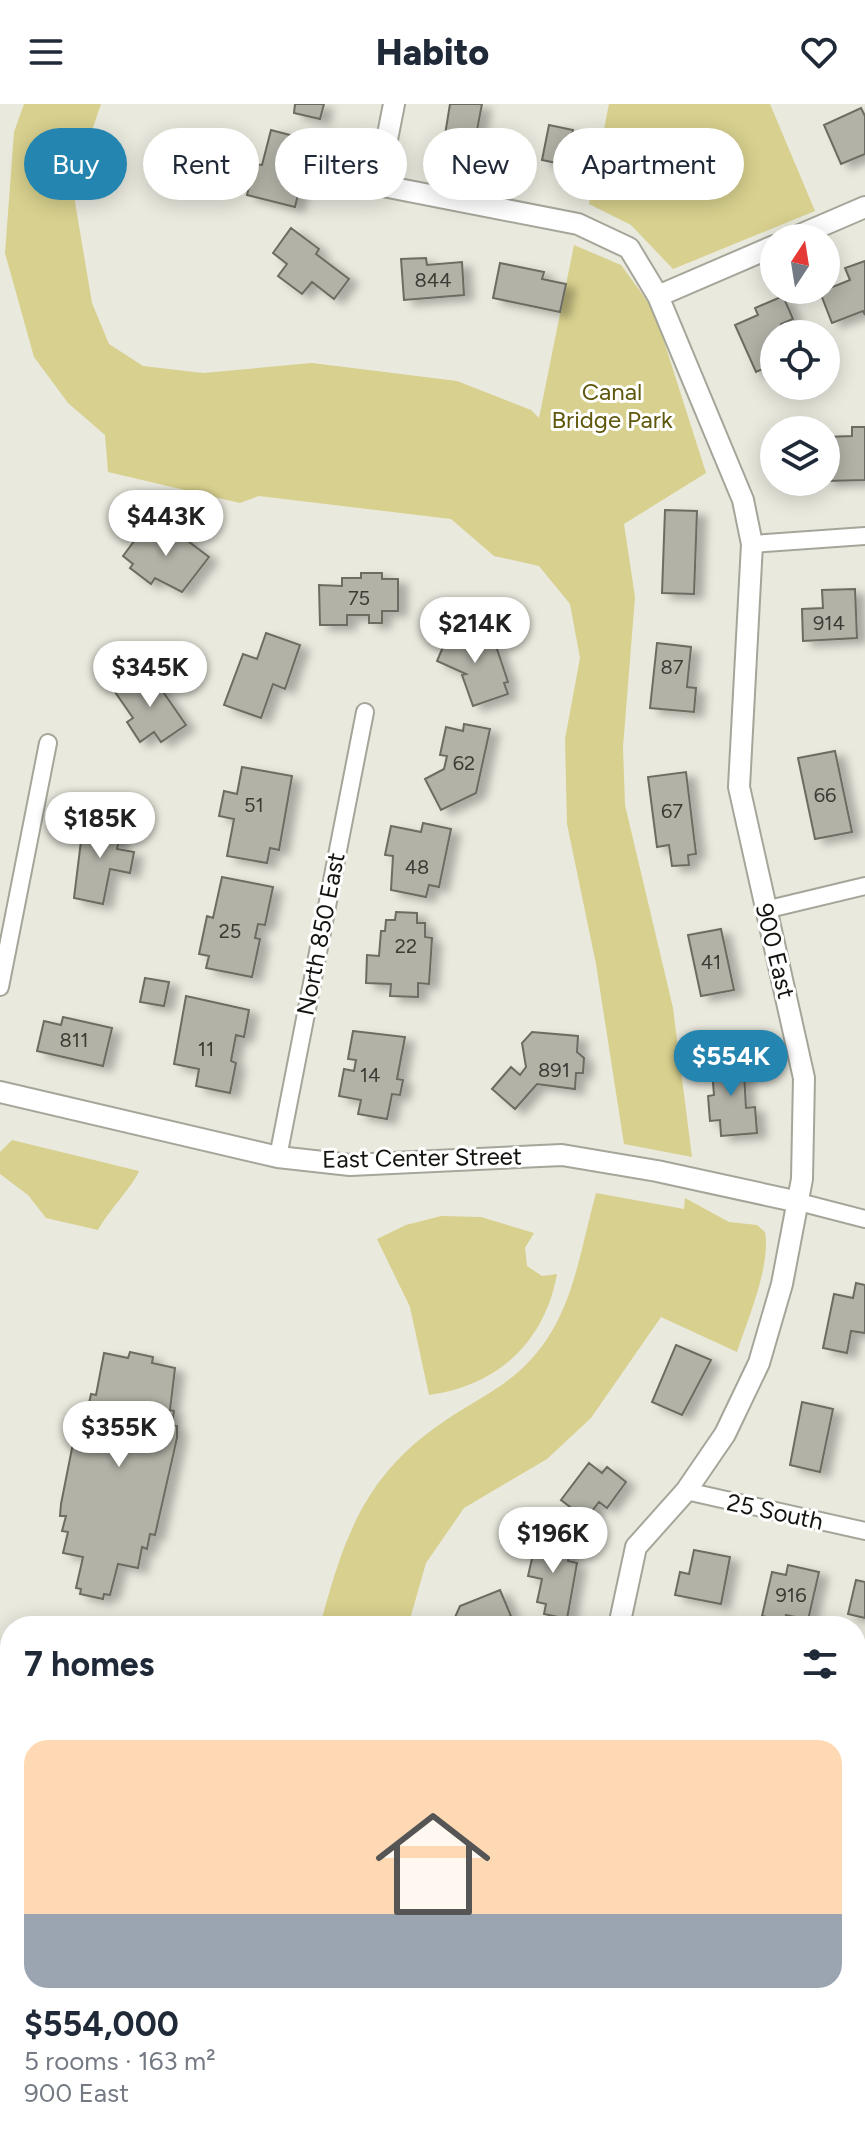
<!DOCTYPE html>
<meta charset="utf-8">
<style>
:root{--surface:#fff;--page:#f2f2f3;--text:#1f2937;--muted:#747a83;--accent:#2585b1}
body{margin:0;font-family:Figtree,sans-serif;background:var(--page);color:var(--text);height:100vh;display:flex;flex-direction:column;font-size:30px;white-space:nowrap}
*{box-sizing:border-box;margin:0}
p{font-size:26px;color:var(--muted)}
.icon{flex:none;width:44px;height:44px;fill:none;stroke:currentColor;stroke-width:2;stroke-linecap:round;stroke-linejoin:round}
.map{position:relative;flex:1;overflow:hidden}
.side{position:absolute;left:0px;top:1512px;width:866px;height:536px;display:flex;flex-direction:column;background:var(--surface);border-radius:32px 32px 0 0;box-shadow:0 4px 20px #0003}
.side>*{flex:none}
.banner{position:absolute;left:24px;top:24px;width:818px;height:72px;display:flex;gap:16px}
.needle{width:52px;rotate:12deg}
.fabs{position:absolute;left:760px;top:120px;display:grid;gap:16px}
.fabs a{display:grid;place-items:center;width:80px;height:80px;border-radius:50%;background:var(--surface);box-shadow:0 4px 20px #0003;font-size:40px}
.price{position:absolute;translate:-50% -68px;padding:0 18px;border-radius:28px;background:#fff;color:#222;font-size:26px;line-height:52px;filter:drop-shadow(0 2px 4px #0008)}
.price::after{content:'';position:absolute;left:50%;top:48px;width:24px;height:18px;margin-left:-12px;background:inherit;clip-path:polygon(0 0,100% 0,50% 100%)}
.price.active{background:var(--accent);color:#fff}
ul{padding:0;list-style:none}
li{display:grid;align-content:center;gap:16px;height:424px;padding:0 24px}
li span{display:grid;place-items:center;height:248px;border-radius:24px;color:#555}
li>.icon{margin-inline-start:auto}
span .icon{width:144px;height:144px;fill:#fffc;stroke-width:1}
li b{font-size:34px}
h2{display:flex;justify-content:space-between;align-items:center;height:96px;padding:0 24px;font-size:34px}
.tag{padding:0 28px;border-radius:36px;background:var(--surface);box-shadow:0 4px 20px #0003;font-size:28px;line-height:72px}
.tag.active{background:var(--accent);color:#fff}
header{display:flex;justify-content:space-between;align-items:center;height:104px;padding:0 24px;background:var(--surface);font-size:36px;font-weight:800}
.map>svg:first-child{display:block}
.green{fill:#d7d08e}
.building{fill:#b3b2a7;stroke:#6d6c62;stroke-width:2;filter:url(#shadow)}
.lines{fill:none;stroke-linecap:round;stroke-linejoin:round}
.minor-casing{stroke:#a6a59a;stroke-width:20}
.tertiary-casing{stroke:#a6a59a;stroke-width:24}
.minor{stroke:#fff;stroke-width:16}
.tertiary{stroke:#fff;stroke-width:20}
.labels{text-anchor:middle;stroke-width:6;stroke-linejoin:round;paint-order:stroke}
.number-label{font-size:20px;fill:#3c3b35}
.park-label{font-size:24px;fill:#5f570a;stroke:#fff}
.street-label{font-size:24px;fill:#14130f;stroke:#fff}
</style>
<header><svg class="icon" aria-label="menu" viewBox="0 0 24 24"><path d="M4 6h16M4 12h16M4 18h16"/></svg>Habito<svg class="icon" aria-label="heart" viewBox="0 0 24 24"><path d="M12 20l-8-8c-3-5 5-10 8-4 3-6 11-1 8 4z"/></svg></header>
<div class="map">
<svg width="865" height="2048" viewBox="0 0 865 2048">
<defs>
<filter id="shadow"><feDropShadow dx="9" dy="5" stdDeviation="4" flood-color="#0004"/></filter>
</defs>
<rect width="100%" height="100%" fill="#eae9de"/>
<path class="green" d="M 24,0 L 101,0 L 88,38 L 75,98 L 92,199 L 109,240 L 143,262 L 203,269 L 312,259 L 457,277 L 531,306 L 539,314 L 574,141 L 621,161 L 654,206 L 706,369 L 624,420 L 635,493 L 623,643 L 625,701 L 673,904 L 692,1053 L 624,1040 L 596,860 L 567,720 L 565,635 L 580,554 L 570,500 L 539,462 L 494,452 L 451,415 L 259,392 L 240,399 L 108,368 L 105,331 L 68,299 L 34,253 L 5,149 L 14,28 Z
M 609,0 L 770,0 L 815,107 L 673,165 L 631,121 L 589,100 Z
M 12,1036 L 139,1067 C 135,1079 107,1109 98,1126 L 46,1114 L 28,1091 L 0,1070 L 0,1048 Z
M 596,1089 L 684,1105 L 685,1094 L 729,1118 L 757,1121 L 765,1128 C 771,1161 748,1215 737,1248 L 661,1213 L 591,1314 L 547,1355 L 464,1404 L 426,1459 L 408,1522 L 320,1522 C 344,1432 365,1370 446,1316 C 485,1290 517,1278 545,1238 C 575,1195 582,1139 596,1089 Z
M 441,1112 L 481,1113 L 534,1129 L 525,1144 L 527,1162 L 542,1172 L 557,1170 C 545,1238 497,1282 429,1291 L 410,1203 L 377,1135 L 406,1121 Z
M 284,2038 L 370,2038 L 370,2048 L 282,2048 Z"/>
<path class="building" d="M 295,0 L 324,0 L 320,15 L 294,9 Z
M 450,0 L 482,0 L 474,42 L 444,37 Z
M 861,4 L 865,12 L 865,50 L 841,60 L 824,21 Z
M 549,21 L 573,26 L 566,61 L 542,56 Z
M 271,26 L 305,35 L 299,60 L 305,62 L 295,103 L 247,91 L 255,60 L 262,61 Z
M 291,124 L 319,145 L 316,150 L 349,175 L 334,195 L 312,178 L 302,190 L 278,172 L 287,160 L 273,149 Z
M 426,154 L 427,161 L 462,158 L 464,191 L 404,196 L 401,155 Z
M 865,157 L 865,211 L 863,207 L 832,219 L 820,188 L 850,176 L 845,164 Z
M 500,159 L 544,168 L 542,175 L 566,180 L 560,208 L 493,194 Z
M 783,192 L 793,215 L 781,220 L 786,230 L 774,230 L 774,260 L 756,268 L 735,221 L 758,211 L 755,204 Z
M 852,323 L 865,323 L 865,376 L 826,377 L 826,333 L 852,332 Z
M 665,406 L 697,407 L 694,490 L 662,489 Z
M 168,422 L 209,453 L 182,488 L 155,474 L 151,480 L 130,464 L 133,460 L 123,452 L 144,424 L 158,434 Z
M 361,469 L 382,469 L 382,475 L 398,475 L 398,507 L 382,507 L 382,519 L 369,519 L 369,511 L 347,511 L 347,521 L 320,521 L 319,481 L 342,482 L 342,474 L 361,474 Z
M 855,485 L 857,534 L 803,537 L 802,505 L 823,504 L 822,486 Z
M 453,519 L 475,529 L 472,537 L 489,544 L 496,542 L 508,578 L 504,579 L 508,590 L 473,602 L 462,571 L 466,570 L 437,557 Z
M 266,529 L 300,541 L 285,585 L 273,580 L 261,614 L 224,601 L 243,550 L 257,555 Z
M 657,539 L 691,543 L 687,583 L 696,584 L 694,608 L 650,604 Z
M 148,566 L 186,621 L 161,638 L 154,628 L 140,638 L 127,618 L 133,614 L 115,588 Z
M 464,620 L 490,625 L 476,689 L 441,706 L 425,675 L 444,665 L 447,652 L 440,651 L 446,623 L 463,627 Z
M 835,647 L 852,728 L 815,735 L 798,654 Z
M 242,663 L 292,672 L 279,746 L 270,744 L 267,759 L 227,752 L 234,715 L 219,712 L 224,687 L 237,690 Z
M 686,668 L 696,750 L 688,751 L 689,761 L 672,762 L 669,741 L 657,743 L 648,673 Z
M 92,712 L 123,718 L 117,745 L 134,748 L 130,769 L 110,765 L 103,800 L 74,794 L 81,737 L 87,738 Z
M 423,719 L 451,725 L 439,783 L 429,781 L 426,793 L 391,786 L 393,752 L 385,751 L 391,722 L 421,728 Z
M 222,773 L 273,783 L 265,821 L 258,820 L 255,834 L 260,835 L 252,873 L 206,864 L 209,852 L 199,850 L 207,812 L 213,814 Z
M 396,808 L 417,809 L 417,819 L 425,819 L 425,833 L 432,834 L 429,880 L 418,879 L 418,893 L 390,892 L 391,880 L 366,879 L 367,851 L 379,852 L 381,827 L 385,827 L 386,816 L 395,816 Z
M 721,825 L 734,886 L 701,892 L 688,831 Z
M 145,874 L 169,878 L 164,902 L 140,898 Z
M 186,892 L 249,906 L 244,933 L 236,931 L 231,957 L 236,959 L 230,989 L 196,982 L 199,965 L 174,960 Z
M 63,913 L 112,924 L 103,962 L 37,947 L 44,917 L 61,921 Z
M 353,927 L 405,933 L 397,975 L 403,976 L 400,991 L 392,990 L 387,1015 L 358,1010 L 361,996 L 339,992 L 344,965 L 354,967 L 356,956 L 348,955 Z
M 532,928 L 578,932 L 577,948 L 584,954 L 583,969 L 576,969 L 575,985 L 537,980 L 515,1005 L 492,985 L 511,963 L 520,971 L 526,963 L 522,939 Z
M 743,952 L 746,1004 L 755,1003 L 757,1029 L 721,1032 L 720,1016 L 710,1017 L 708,992 L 714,991 L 711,954 Z
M 856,1179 L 865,1181 L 865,1229 L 851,1227 L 847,1249 L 823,1244 L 834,1190 L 853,1194 Z
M 676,1241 L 711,1256 L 682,1311 L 652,1298 Z
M 130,1248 L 153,1253 L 152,1259 L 175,1264 L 170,1306 L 174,1307 L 172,1321 L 177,1322 L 177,1334 L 155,1431 L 150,1430 L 147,1445 L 142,1443 L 138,1464 L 118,1460 L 110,1491 L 104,1490 L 103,1495 L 80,1490 L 81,1485 L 76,1484 L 83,1453 L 63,1449 L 68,1428 L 62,1427 L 66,1412 L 60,1412 L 61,1400 L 78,1314 L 82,1303 L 88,1304 L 91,1290 L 96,1291 L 104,1249 L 128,1254 Z
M 802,1298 L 833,1305 L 820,1368 L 790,1361 Z
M 589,1359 L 602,1369 L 607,1363 L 626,1378 L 607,1404 L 599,1398 L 586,1415 L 561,1396 Z
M 532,1431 L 571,1440 L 568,1457 L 577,1459 L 567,1515 L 544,1510 L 546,1500 L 537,1498 L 542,1475 L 528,1472 L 534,1446 L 529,1444 Z
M 694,1446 L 730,1453 L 721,1500 L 675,1491 L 680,1468 L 689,1470 Z
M 788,1461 L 819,1468 L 808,1516 L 786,1511 L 784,1517 L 762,1512 L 772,1468 L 786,1471 Z
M 856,1476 L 865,1478 L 865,1514 L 848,1510 Z
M 500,1486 L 511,1512 L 486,1522 L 451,1522 L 460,1502 Z
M 856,1615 L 865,1617 L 865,1659 L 856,1657 Z
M 574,2038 L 607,2038 L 605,2048 L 572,2046 Z
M 745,2038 L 789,2038 L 807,2042 L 806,2048 L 743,2048 Z"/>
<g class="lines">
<g class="minor-casing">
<path id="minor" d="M 752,440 L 865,432
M 765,806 L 865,782
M 0,883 L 48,639
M 278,1053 L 365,608
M 799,1098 L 865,1115
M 686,1387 L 865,1427
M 856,1710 L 865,1712
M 856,1993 L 865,1995"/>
</g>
<g class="tertiary-casing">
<path id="tertiary" d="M 394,0 L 378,81 L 578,120 L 629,144 L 658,192 L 743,396 L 752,440 L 739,683 L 804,974 L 802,1075 L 782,1180 L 759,1259 L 725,1330 L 686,1387 L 636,1443 L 619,1522
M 793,134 L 865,103
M 658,192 L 774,142
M 0,988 L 278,1053 L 350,1061 L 562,1051 L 657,1067 L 799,1098
M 511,2048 L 512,2038"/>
</g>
<use href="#minor" class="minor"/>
<use href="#tertiary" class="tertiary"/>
</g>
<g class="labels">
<g class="number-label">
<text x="433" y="183">844</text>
<text x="359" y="501">75</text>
<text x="829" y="526">914</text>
<text x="672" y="570">87</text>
<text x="464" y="666">62</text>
<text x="825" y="698">66</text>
<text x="254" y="708">51</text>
<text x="672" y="714">67</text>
<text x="417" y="770">48</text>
<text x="230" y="834">25</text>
<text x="406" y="849">22</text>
<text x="711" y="865">41</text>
<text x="74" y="943">811</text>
<text x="206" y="952">11</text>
<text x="554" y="973">891</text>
<text x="370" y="978">14</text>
<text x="791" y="1498">916</text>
</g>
<g class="park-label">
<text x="612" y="296">Canal<tspan x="612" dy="28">Bridge Park</tspan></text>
</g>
<g class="street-label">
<text transform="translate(321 830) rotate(-79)" y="8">North 850 East</text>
<text transform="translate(775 847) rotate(76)" y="8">900 East</text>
<text transform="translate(422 1054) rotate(-1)" y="8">East Center Street</text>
<text transform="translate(775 1408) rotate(12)" y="8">25 South</text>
</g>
</g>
</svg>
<div class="fabs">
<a><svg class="needle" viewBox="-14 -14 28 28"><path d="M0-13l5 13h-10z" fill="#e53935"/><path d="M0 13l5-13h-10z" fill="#747a83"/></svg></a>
<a><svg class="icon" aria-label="locate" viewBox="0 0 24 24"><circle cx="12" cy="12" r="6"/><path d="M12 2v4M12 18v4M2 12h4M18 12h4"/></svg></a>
<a><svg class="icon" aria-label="layers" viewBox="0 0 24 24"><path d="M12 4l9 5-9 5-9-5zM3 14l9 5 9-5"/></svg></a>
</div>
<b class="price" style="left:166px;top:454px">$443K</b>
<b class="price" style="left:475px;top:561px">$214K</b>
<b class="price" style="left:150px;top:605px">$345K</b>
<b class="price" style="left:100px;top:756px">$185K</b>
<b class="price active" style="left:731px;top:994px">$554K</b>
<b class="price" style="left:119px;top:1365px">$355K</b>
<b class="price" style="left:553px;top:1471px">$196K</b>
<div class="banner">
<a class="tag active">Buy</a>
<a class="tag">Rent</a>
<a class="tag">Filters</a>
<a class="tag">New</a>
<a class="tag">Apartment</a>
</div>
<section class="side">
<h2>7 homes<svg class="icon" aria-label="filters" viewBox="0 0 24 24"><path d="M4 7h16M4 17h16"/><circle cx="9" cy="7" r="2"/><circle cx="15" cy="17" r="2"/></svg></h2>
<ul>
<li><span style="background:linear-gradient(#ffd9b3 70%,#9aa5b1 0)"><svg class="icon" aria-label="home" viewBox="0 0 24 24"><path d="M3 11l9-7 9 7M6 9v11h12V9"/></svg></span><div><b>$554,000</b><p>5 rooms · 163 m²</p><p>900 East</p></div></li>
</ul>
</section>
</div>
